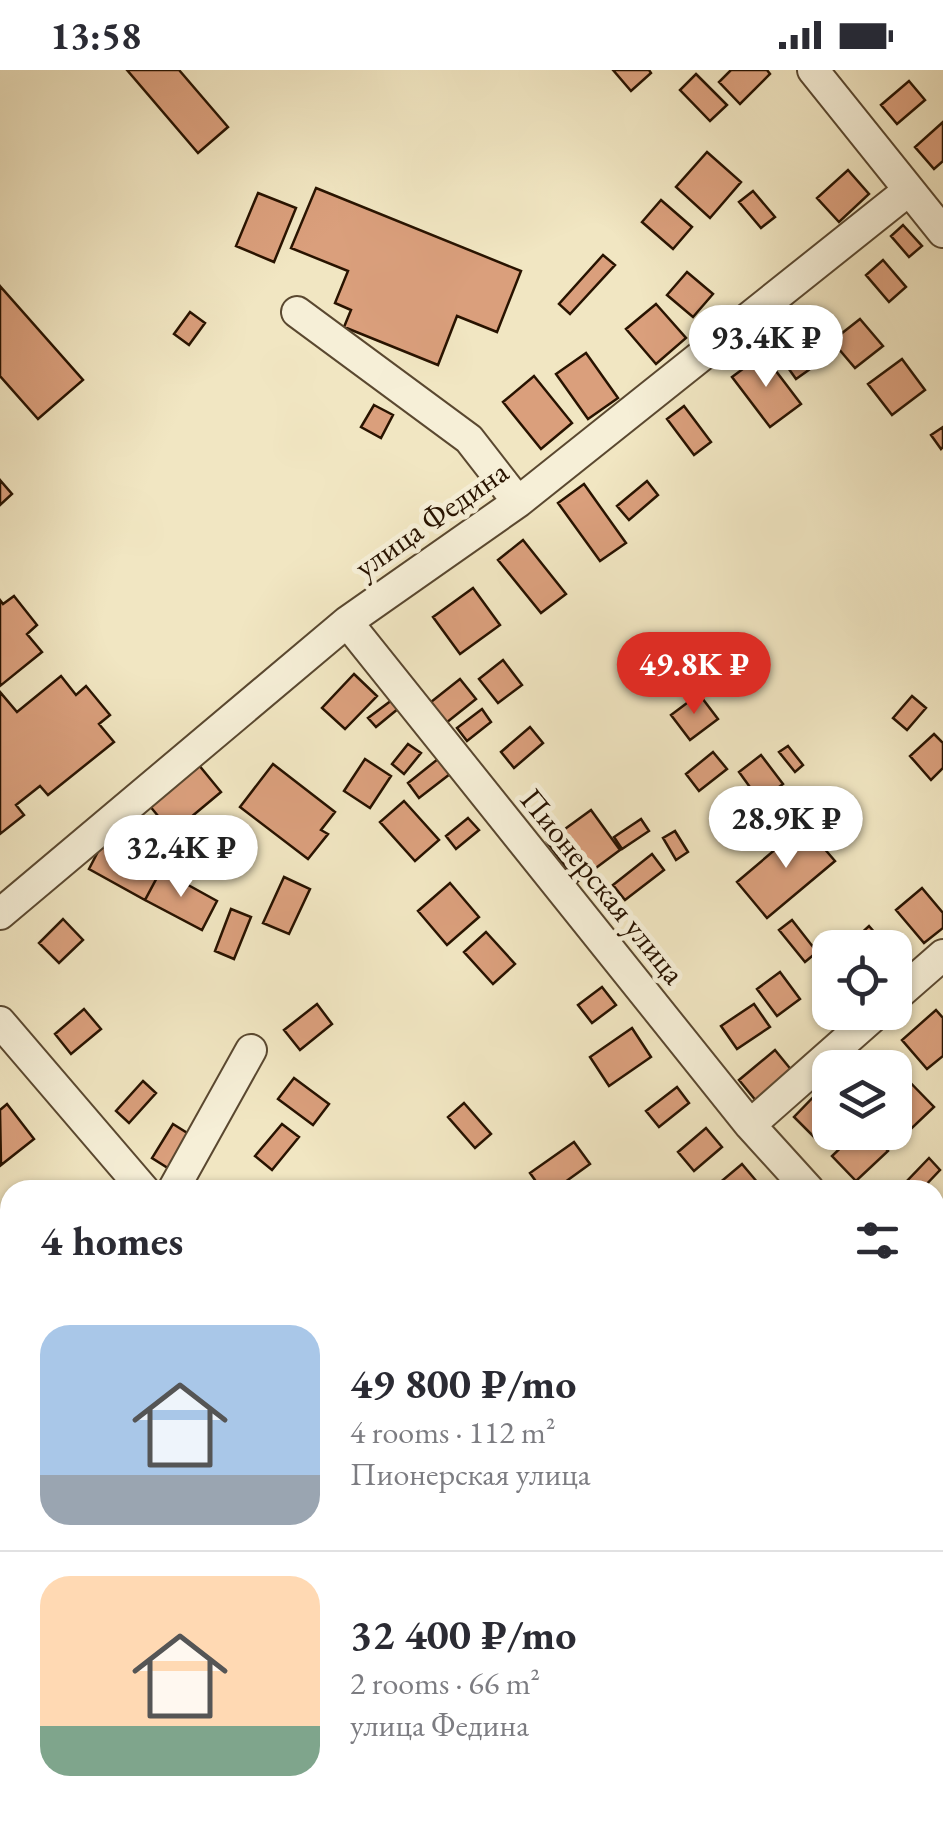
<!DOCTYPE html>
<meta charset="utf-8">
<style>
:root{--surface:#fff;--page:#f7f7f7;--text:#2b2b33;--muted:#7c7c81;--line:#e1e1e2;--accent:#d93025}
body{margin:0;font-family:"EB Garamond",serif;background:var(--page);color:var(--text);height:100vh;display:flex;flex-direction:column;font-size:38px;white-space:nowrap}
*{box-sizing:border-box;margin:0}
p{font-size:32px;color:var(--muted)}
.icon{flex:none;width:55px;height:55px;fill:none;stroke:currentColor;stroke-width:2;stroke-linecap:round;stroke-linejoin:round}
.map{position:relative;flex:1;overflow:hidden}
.side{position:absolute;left:0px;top:1110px;width:945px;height:642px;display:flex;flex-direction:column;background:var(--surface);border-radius:30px 30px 0 0;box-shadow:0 2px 8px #0004}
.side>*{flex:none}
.tools{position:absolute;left:812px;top:860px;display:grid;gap:20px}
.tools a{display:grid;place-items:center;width:100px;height:100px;border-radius:20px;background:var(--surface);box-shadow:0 2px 8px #0004;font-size:50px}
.price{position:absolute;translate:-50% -85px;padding:0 22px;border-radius:35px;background:#fff;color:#222;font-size:32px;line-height:65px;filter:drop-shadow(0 2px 5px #0008)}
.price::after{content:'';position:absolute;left:50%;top:60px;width:30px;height:22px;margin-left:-15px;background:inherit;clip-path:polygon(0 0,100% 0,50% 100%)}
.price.selected{background:var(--accent);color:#fff}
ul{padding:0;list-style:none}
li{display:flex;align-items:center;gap:30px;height:250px;padding:0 40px}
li+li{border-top:2px solid var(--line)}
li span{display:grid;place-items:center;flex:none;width:280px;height:200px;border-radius:30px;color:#555}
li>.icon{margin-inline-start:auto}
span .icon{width:120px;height:120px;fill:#fffc;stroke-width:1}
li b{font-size:42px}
h2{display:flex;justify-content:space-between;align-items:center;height:120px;padding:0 40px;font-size:42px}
.status{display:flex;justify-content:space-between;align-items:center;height:70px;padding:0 50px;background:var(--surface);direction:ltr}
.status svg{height:28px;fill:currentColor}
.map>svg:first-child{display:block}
.building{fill:#da9f7c;stroke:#281300;stroke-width:2.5}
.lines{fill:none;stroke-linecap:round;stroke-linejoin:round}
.minor-casing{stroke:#5a4830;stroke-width:34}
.minor{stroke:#f6efd7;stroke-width:30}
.labels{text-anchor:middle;stroke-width:10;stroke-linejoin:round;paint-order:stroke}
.street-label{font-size:32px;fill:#281300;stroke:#f6efd7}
</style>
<div class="status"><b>13:58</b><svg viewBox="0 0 49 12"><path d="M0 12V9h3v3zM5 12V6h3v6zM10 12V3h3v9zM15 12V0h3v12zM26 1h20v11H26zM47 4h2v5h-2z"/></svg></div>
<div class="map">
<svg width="943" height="1752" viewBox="0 0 943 1752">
<rect width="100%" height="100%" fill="#f1e6c2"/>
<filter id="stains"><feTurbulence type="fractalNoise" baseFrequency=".002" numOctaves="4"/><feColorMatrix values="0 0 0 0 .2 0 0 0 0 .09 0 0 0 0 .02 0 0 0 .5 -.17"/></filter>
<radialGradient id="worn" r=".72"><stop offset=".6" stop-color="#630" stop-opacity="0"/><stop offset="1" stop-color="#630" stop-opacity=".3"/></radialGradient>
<path class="building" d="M 127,0 L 179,0 L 228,57 L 198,83 Z
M 613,0 L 649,0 L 651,3 L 631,21 Z
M 731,0 L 767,0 L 770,4 L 740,34 L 719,12 Z
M 696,4 L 727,35 L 710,51 L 680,20 Z
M 909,11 L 925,30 L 897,54 L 881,35 Z
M 943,52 L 943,91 L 934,99 L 915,77 Z
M 707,82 L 741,112 L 710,148 L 676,117 Z
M 848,100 L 869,124 L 839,152 L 817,128 Z
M 316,118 L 521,201 L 497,262 L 457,246 L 438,295 L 344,257 L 351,240 L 335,233 L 348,201 L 291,178 Z
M 753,121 L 775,147 L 761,158 L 739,132 Z
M 258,123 L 296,138 L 274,192 L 236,176 Z
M 661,130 L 692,157 L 673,179 L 642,152 Z
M 903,155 L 922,176 L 909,187 L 891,166 Z
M 603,185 L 615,195 L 570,244 L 559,234 Z
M 883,190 L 906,217 L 889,232 L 866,205 Z
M 687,202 L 713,224 L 693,247 L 667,225 Z
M 0,216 L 83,310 L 38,349 L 0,306 Z
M 656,234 L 686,268 L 656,294 L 626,259 Z
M 190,242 L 205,253 L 189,275 L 174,264 Z
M 860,249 L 883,276 L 855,298 L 832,271 Z
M 786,259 L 813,297 L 796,309 L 769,271 Z
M 586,283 L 618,328 L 588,349 L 556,304 Z
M 763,284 L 801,334 L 770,357 L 732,307 Z
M 902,289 L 925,320 L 892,345 L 868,314 Z
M 534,306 L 572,353 L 541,379 L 503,332 Z
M 374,335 L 393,345 L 381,368 L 361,357 Z
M 684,336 L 711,372 L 694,385 L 667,349 Z
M 943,357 L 943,377 L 941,379 L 931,365 Z
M 0,410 L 12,424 L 0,435 Z
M 647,411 L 658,425 L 629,450 L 617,436 Z
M 584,414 L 626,473 L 600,491 L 558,433 Z
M 523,470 L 566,524 L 541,543 L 498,490 Z
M 473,518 L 500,555 L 460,584 L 433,547 Z
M 14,526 L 37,555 L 27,564 L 42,582 L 0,616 L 0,530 L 3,534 Z
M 677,573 L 685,584 L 649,610 L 641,598 Z
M 503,590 L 522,615 L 498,633 L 479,609 Z
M 354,604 L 377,626 L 345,659 L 322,638 Z
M 61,606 L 76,625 L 86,616 L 110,645 L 99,654 L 114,672 L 48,725 L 40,716 L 16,735 L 24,745 L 0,764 L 0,622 L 17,642 Z
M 460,609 L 476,629 L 446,653 L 431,632 Z
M 699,624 L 718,649 L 690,670 L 671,645 Z
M 912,626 L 926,638 L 907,660 L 893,648 Z
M 392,630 L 399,638 L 376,657 L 368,648 Z
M 482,639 L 491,652 L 467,671 L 457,658 Z
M 530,657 L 543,673 L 514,698 L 501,682 Z
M 934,664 L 943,673 L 943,698 L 931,710 L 910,686 Z
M 408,674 L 421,683 L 404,704 L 392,694 Z
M 788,676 L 803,695 L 795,702 L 779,682 Z
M 713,682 L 727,699 L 699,721 L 686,704 Z
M 761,685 L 783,714 L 760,731 L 739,702 Z
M 365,689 L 391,706 L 370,738 L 344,721 Z
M 438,689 L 450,704 L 419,728 L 408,713 Z
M 198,694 L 221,722 L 172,763 L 149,735 Z
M 273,694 L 335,742 L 321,760 L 328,764 L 308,789 L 240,737 Z
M 404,731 L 439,770 L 415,791 L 380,752 Z
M 591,740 L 620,780 L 577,812 L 547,772 Z
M 468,748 L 479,760 L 456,779 L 446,766 Z
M 641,749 L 649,761 L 622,779 L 614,767 Z
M 804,755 L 835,791 L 767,848 L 737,812 Z
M 675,761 L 688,782 L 676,790 L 663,768 Z
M 104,770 L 161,800 L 145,830 L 89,799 Z
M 652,784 L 664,800 L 625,830 L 613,815 Z
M 161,800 L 217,831 L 202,860 L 145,830 Z
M 284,807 L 310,819 L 289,864 L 263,853 Z
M 450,813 L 479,847 L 447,875 L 418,841 Z
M 922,818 L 943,843 L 943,858 L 924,873 L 896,840 Z
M 231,839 L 251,847 L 234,889 L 215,881 Z
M 63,849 L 83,870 L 59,893 L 39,873 Z
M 792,850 L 817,882 L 805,892 L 779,860 Z
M 869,856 L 888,878 L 845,878 Z
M 486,862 L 515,894 L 493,914 L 464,882 Z
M 780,902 L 800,929 L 777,946 L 757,919 Z
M 602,917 L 616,935 L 592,953 L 578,935 Z
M 317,934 L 332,954 L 300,980 L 284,960 Z
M 754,934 L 770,957 L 737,979 L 721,956 Z
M 84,939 L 101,959 L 71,984 L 55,964 Z
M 936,940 L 943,948 L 943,986 L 927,999 L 902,970 Z
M 632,958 L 651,987 L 609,1016 L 590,987 Z
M 775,980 L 793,1002 L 757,1032 L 739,1010 Z
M 899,1001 L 934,1037 L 894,1075 L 882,1062 L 895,1062 L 895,1005 Z
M 294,1008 L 329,1034 L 313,1055 L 278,1029 Z
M 143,1011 L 156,1023 L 129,1053 L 116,1041 Z
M 677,1017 L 689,1033 L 659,1057 L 646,1041 Z
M 823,1017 L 830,1024 L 830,1059 L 818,1071 L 794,1047 Z
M 464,1033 L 491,1064 L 475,1078 L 448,1047 Z
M 7,1034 L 34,1069 L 1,1095 L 0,1040 Z
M 173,1054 L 192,1066 L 171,1100 L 152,1088 Z
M 282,1054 L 299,1067 L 272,1100 L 255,1086 Z
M 706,1058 L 722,1077 L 694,1101 L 678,1082 Z
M 857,1062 L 870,1062 L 888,1081 L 856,1111 L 832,1086 Z
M 574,1072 L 590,1094 L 554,1120 L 542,1120 L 530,1103 Z
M 929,1088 L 940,1100 L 921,1120 L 917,1120 L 907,1111 Z
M 742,1094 L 758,1113 L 750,1120 L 711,1120 Z
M 935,1156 L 943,1163 L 943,1172 L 935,1180 Z
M 0,1408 L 10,1416 L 10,1436 L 0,1447 Z
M 943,1455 L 943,1479 L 935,1473 L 935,1466 Z
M 943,1508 L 943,1535 L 935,1529 L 935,1519 Z
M 117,1742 L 148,1742 L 137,1752 L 126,1752 Z
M 167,1742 L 175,1742 L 179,1747 L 173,1752 L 157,1752 Z
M 525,1742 L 557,1742 L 559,1745 L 552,1752 L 519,1752 L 517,1750 Z
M 590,1742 L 637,1742 L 627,1752 L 580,1752 Z
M 851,1742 L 864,1742 L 879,1752 L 850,1752 L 846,1750 Z"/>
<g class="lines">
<g class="minor-casing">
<path id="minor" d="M 813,0 L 943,162
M 297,242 L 469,369 L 518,432
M 347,552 L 750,1055 L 809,1120
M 0,844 L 347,552 L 518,432 L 909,120
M 895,927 L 943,885
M 0,952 L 144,1120
M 750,1055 L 878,942
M 173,1120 L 251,980
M 935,1239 L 943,1246
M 0,1339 L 10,1350
M 0,1601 L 10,1575
M 0,1703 L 10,1715
M 34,1742 L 42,1752
M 692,1742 L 700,1752
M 931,1752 L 943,1732"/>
</g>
<use href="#minor" class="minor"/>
</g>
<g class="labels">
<g class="street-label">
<text transform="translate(431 449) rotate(-35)" y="11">улица Федина</text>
<text transform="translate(603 816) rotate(51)" y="11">Пионерская улица</text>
</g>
</g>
<rect width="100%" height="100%" filter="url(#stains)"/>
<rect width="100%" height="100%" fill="url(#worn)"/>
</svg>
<div class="tools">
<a><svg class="icon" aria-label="locate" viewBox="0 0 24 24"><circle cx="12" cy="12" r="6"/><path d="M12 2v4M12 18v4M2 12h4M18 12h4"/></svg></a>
<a><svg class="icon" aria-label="layers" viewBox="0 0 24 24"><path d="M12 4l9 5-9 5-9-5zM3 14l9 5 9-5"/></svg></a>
</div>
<b class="price" style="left:766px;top:320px">93.4K ₽</b>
<b class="price selected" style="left:694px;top:647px">49.8K ₽</b>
<b class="price" style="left:786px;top:801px">28.9K ₽</b>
<b class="price" style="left:181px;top:830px">32.4K ₽</b>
<section class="side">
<h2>4 homes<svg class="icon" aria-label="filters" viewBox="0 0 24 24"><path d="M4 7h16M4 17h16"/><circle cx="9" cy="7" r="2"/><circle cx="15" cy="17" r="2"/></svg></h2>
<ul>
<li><span style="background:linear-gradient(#a9c7e8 75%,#9aa5b1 0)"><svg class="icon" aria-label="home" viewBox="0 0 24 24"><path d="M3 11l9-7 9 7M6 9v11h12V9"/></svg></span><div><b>49 800 ₽/mo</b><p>4 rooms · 112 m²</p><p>Пионерская улица</p></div></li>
<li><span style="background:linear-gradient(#ffd9b3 75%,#7fa58c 0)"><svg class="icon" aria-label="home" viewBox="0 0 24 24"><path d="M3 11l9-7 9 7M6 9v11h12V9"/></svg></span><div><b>32 400 ₽/mo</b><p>2 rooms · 66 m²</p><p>улица Федина</p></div></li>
</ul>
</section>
</div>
